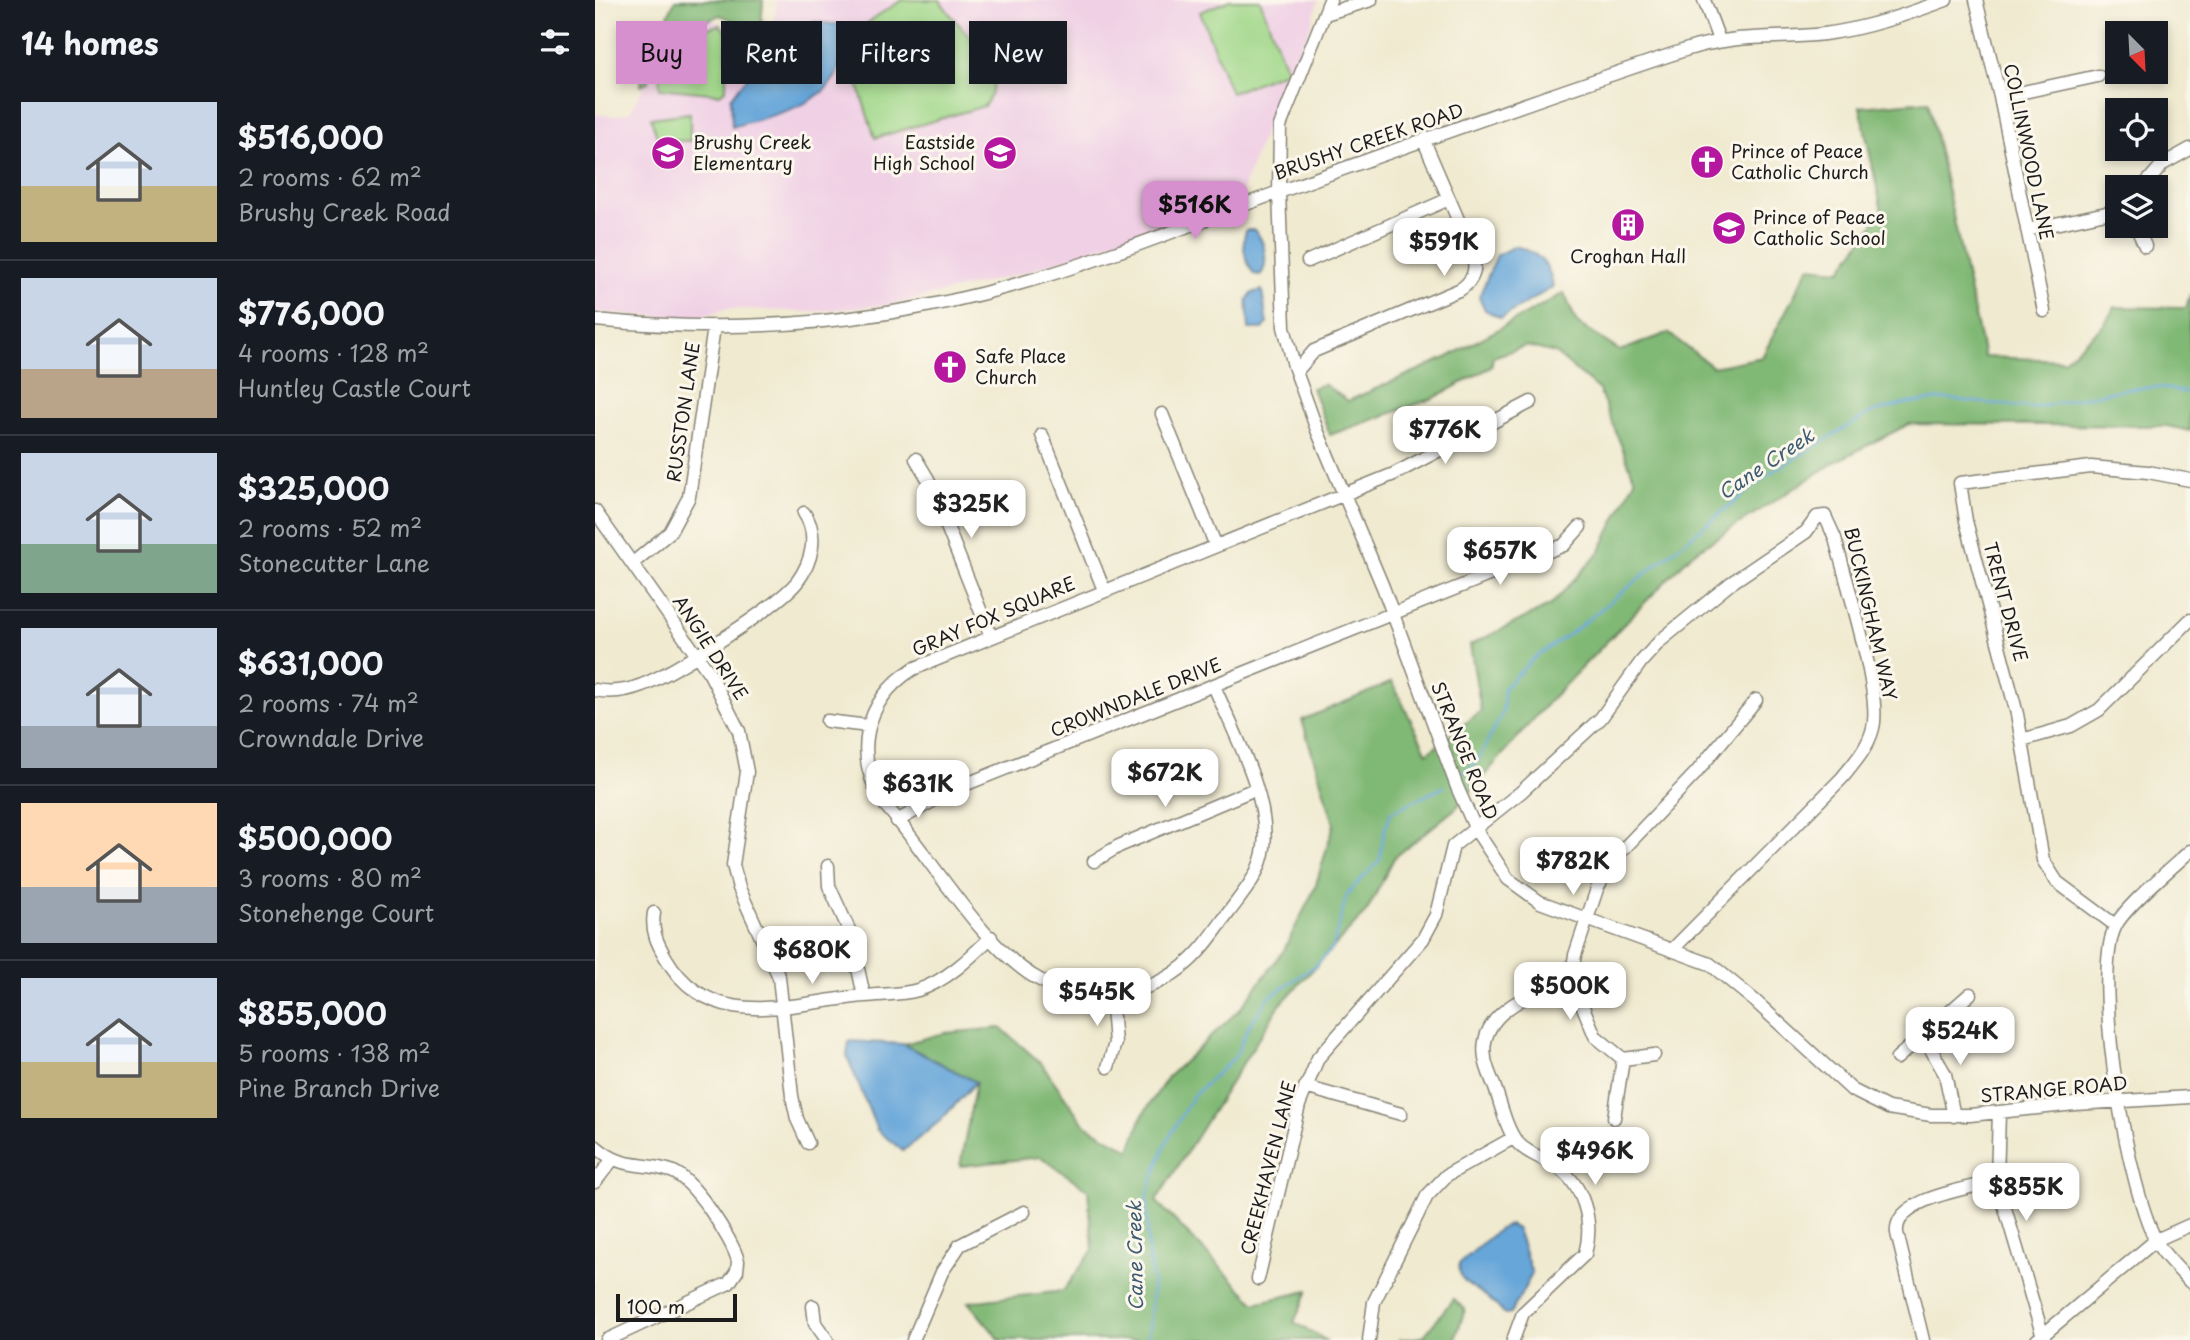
<!DOCTYPE html>
<meta charset="utf-8">
<style>
:root{--surface:#171b24;--page:#242831;--text:#f1f3f6;--muted:#9ea1a6;--line:#363941;--accent:#d690ce}
body{margin:0;font-family:"Playpen Sans",sans-serif;background:var(--page);color:var(--text);height:100vh;display:flex;flex-direction:column;font-size:26px;white-space:nowrap}
*{box-sizing:border-box;margin:0}
p{font-size:23px;color:var(--muted)}
.icon{flex:none;width:38px;height:38px;fill:none;stroke:currentColor;stroke-width:2;stroke-linecap:round;stroke-linejoin:round}
.map{position:relative;flex:1;overflow:hidden}
.sheet{display:flex;flex-direction:column;background:var(--surface);width:595px}
.sheet>*{flex:none}
.banner{position:absolute;left:21px;top:21px;width:665px;height:63px;display:flex;gap:14px}
.needle{width:46px;rotate:156deg}
.tools{position:absolute;left:1510px;top:21px;display:grid;gap:14px}
.tools a{display:grid;place-items:center;width:63px;height:63px;border-radius:0px;background:var(--surface);box-shadow:0 4px 10px #0003;font-size:35px}
.scale{position:absolute;left:21px;bottom:18px;width:121px;box-sizing:border-box;padding-left:7px;border:4px solid #1c1c1c;border-top:0;font-size:19px;line-height:24px;white-space:nowrap;color:#1c1c1c;-webkit-text-stroke:5px #fbf7ec;paint-order:stroke}
.price{position:absolute;translate:-50% -60px;padding:0 16px;border-radius:14px;background:#fff;color:#222;font-size:23px;line-height:46px;filter:drop-shadow(0 2px 4px #0008)}
.price::after{content:'';position:absolute;left:50%;top:42px;width:21px;height:16px;margin-left:-10px;background:inherit;clip-path:polygon(0 0,100% 0,50% 100%)}
.price.active{background:var(--accent);color:#111}
ul{padding:0;list-style:none}
li{display:flex;align-items:center;gap:21px;height:175px;padding:0 21px}
li+li{border-top:2px solid var(--line)}
li span{display:grid;place-items:center;flex:none;width:196px;height:140px;border-radius:0px;color:#555}
li>.icon{margin-inline-start:auto}
span .icon{width:84px;height:84px;fill:#fffc;stroke-width:1}
li b{font-size:30px}
h2{display:flex;justify-content:space-between;align-items:center;height:84px;padding:0 21px;font-size:30px}
.chip{padding:0 24px;border-radius:0px;background:var(--surface);box-shadow:0 4px 10px #0003;font-size:24px;line-height:63px}
.chip.active{background:var(--accent);color:#111}
main{display:flex;flex:1;min-height:0}
.map>svg:first-child{display:block}
.built{fill:#f0d0e5}
.green{fill:#a0d789;stroke:#5e7a52;stroke-width:2}
.forest{fill:#80b875;stroke:#4e6a48;stroke-width:2}
.water{fill:#66a6d9;stroke:#41617a;stroke-width:2}
.lines{fill:none;stroke-linecap:round;stroke-linejoin:round}
.stream{stroke:#66a6d9;stroke-width:2.5}
.minor-casing{stroke:#868376;stroke-width:15}
.minor{stroke:#fff;stroke-width:12}
.labels{text-anchor:middle;stroke-width:6;stroke-linejoin:round;paint-order:stroke}
.street-label{font-size:18px;fill:#1c1c1c;stroke:#fbf7ec}
.poi-label{font-size:18px;fill:#1c1c1c;stroke:#fbf7ec;text-anchor:start}
.water-label{font-size:19px;font-style:italic;fill:#3d5a71;stroke:#fbf7ec}
</style>
<main>
<section class="sheet">
<h2>14 homes<svg class="icon" aria-label="filters" viewBox="0 0 24 24"><path d="M4 7h16M4 17h16"/><circle cx="9" cy="7" r="2"/><circle cx="15" cy="17" r="2"/></svg></h2>
<ul>
<li><span style="background:linear-gradient(#c9d6e8 60%,#c2b280 0)"><svg class="icon" aria-label="home" viewBox="0 0 24 24"><path d="M3 11l9-7 9 7M6 9v11h12V9"/></svg></span><div><b>$516,000</b><p>2 rooms · 62 m²</p><p>Brushy Creek Road</p></div></li>
<li><span style="background:linear-gradient(#c9d6e8 65%,#b9a48a 0)"><svg class="icon" aria-label="home" viewBox="0 0 24 24"><path d="M3 11l9-7 9 7M6 9v11h12V9"/></svg></span><div><b>$776,000</b><p>4 rooms · 128 m²</p><p>Huntley Castle Court</p></div></li>
<li><span style="background:linear-gradient(#c9d6e8 65%,#7fa58c 0)"><svg class="icon" aria-label="home" viewBox="0 0 24 24"><path d="M3 11l9-7 9 7M6 9v11h12V9"/></svg></span><div><b>$325,000</b><p>2 rooms · 52 m²</p><p>Stonecutter Lane</p></div></li>
<li><span style="background:linear-gradient(#c9d6e8 70%,#9aa5b1 0)"><svg class="icon" aria-label="home" viewBox="0 0 24 24"><path d="M3 11l9-7 9 7M6 9v11h12V9"/></svg></span><div><b>$631,000</b><p>2 rooms · 74 m²</p><p>Crowndale Drive</p></div></li>
<li><span style="background:linear-gradient(#ffd9b3 60%,#9aa5b1 0)"><svg class="icon" aria-label="home" viewBox="0 0 24 24"><path d="M3 11l9-7 9 7M6 9v11h12V9"/></svg></span><div><b>$500,000</b><p>3 rooms · 80 m²</p><p>Stonehenge Court</p></div></li>
<li><span style="background:linear-gradient(#c9d6e8 60%,#c2b280 0)"><svg class="icon" aria-label="home" viewBox="0 0 24 24"><path d="M3 11l9-7 9 7M6 9v11h12V9"/></svg></span><div><b>$855,000</b><p>5 rooms · 138 m²</p><p>Pine Branch Drive</p></div></li>
</ul>
</section>
<div class="map">
<svg width="1595" height="1340" viewBox="0 0 1595 1340">
<rect width="100%" height="100%" fill="#fbf7ec"/>
<filter id="ink" filterUnits="userSpaceOnUse"><feTurbulence type="fractalNoise" baseFrequency=".0143" numOctaves="2"/><feDisplacementMap in="SourceGraphic" scale="14" xChannelSelector="R" yChannelSelector="G"/><feConvolveMatrix kernelMatrix="1 2 1 2 8 2 1 2 1" color-interpolation-filters="sRGB"/></filter>
<filter id="wash" filterUnits="userSpaceOnUse"><feTurbulence type="fractalNoise" baseFrequency=".00686" numOctaves="4" result="noise"/><feDisplacementMap in="SourceGraphic" scale="28" xChannelSelector="R" yChannelSelector="G"/><feGaussianBlur stdDeviation="1.57" result="paint"/><feColorMatrix in="noise" values="0 0 0 0 0 0 0 0 0 0 0 0 0 0 0 0 0 1.4 0 .05"/><feComposite in="paint" operator="in"/></filter>
<g filter="url(#wash)">
<rect width="100%" height="100%" fill="#f0ead0"/>
<path class="built" d="M 182,0 L 723,0 L 716,26 L 677,110 L 645,197 L 634,202 L 429,273 L 300,304 L 214,312 L 134,308 L 100,319 L 0,312 L 0,114 L 18,116 L 35,112 L 75,36 L 113,16 L 134,29 L 132,41 L 145,49 L 159,53 L 176,45 Z"/>
<path class="green" d="M 307,0 L 345,0 C 360,28 421,69 389,106 L 280,138 C 273,114 248,55 263,33 C 272,20 294,9 307,0 Z
M 635,0 L 665,0 L 692,71 L 636,93 L 605,12 Z
M 125,25 L 132,33 L 131,89 L 125,94 L 65,88 C 61,50 92,31 125,25 Z
M 95,113 L 95,141 L 63,140 L 56,118 Z"/>
<path class="forest" d="M 80,0 L 168,0 L 166,31 L 125,15 C 82,34 70,36 53,82 L 46,85 L 47,73 Z
M 1333,101 L 1389,357 L 1469,360 L 1508,326 L 1520,307 L 1591,308 L 1595,294 L 1595,431 L 1572,426 L 1314,424 L 1240,462 L 1098,553 L 957,698 L 861,808 L 799,858 L 772,911 L 684,1006 L 561,1201 L 660,1303 L 713,1291 L 699,1322 L 730,1340 L 405,1340 L 373,1302 L 468,1291 L 498,1250 L 493,1190 L 446,1157 L 365,1166 L 381,1082 L 308,1044 L 350,1033 L 406,1028 L 446,1063 L 489,1124 L 535,1150 L 547,1116 L 573,1077 L 645,1009 L 689,950 L 720,888 L 739,824 L 707,720 L 797,682 L 832,753 L 886,711 L 875,645 L 956,605 L 1004,553 L 1040,480 L 1004,390 L 960,353 L 931,346 L 898,357 L 896,367 L 839,398 L 735,435 L 717,388 L 729,384 L 753,401 L 853,357 L 969,293 L 982,323 L 1025,351 L 1073,333 L 1118,367 L 1167,357 L 1214,267 L 1246,270 L 1287,211 L 1265,107 Z
M 858,1299 L 870,1309 L 860,1340 L 803,1340 L 828,1337 Z"/>
<path class="water" d="M 218,22 L 248,25 C 247,38 248,55 244,68 C 232,107 171,116 137,127 L 136,98 C 142,91 149,78 158,73 C 176,62 183,60 188,37 Z
M 651,230 L 659,230 C 670,240 674,262 666,275 L 659,274 C 650,261 646,245 651,230 Z
M 920,246 C 942,252 955,263 958,287 L 906,318 L 890,310 L 884,297 L 902,255 Z
M 667,290 L 672,324 L 668,329 L 654,329 L 652,300 L 657,293 Z
M 254,1041 L 308,1044 L 381,1082 L 346,1120 L 308,1151 L 282,1130 L 252,1056 Z
M 914,1225 L 922,1229 L 937,1274 L 916,1313 L 909,1314 C 904,1308 898,1302 892,1297 C 880,1287 863,1284 864,1264 L 904,1229 Z"/>
<g class="lines">
<path class="stream" d="M 867,773 L 882,762 L 908,712 L 909,688 L 938,659 L 980,630 L 1174,474 L 1275,413 L 1313,403 L 1351,399 L 1439,408 L 1529,389 L 1562,387 L 1595,393
M 553,1340 L 558,1283 L 553,1251 L 552,1195 L 571,1143 L 597,1097 L 640,1057 L 654,1026 L 673,998 L 722,964 L 738,947 L 752,894 L 785,860 L 789,832 L 796,812 L 849,787"/>
</g>
</g>
<g filter="url(#ink)">
<g class="lines">
<g class="minor-casing">
<path id="minor" d="M 735,0 L 685,126 L 684,192 L 689,327 L 699,366 L 722,430 L 788,587 L 862,787 L 881,830 L 913,879 L 945,902 L 1115,964 L 1160,1001 L 1257,1090 L 1293,1108 L 1336,1115 L 1375,1115 L 1480,1104 L 1595,1097
M 1109,0 L 1124,40
M 1381,0 L 1405,97 L 1449,311
M 730,14 L 776,0
M 1405,97 L 1503,76
M 1548,187 L 1568,164 L 1595,149
M 1541,226 L 1550,246
M 1432,230 L 1511,213
M 713,261 L 854,199
M 0,320 C 140,334 283,324 419,285 C 509,260 596,224 684,192 C 819,143 954,95 1090,50 C 1142,33 1178,40 1229,34 C 1270,29 1313,14 1351,0
M 701,372 L 719,351 L 866,289 C 880,279 882,267 877,252 L 829,141
M 567,414 L 621,546
M 447,435 L 509,590
M 321,459 L 333,479 L 396,637
M 0,511 L 115,674 L 144,731 L 152,772 L 138,865 L 144,888 L 184,977 L 197,1096 L 202,1119 L 213,1143
M 38,563 L 75,532 L 94,497 L 119,327
M 619,686 C 638,731 675,797 669,847 C 666,873 649,892 634,912 C 620,931 606,953 586,968 C 546,999 490,1004 445,980 C 390,952 334,854 291,806 C 256,758 269,700 318,669 L 799,474 L 936,402
M 0,690 C 16,693 32,691 47,685 C 77,674 183,606 202,582 C 217,562 224,534 209,513
M 232,721 L 273,726
M 1427,740 L 1476,726 L 1504,710 L 1595,620
M 302,821 L 359,789 L 969,545 L 985,527
M 1595,851 C 1578,867 1528,908 1520,927 C 1496,979 1533,1196 1564,1246 C 1572,1259 1585,1270 1595,1282
M 499,861 L 524,846 L 660,789
M 233,866 L 234,886 L 255,932 L 269,996
M 59,913 C 56,930 62,943 71,958 C 116,1035 198,1002 270,996 C 288,994 305,995 323,990 C 350,982 376,957 396,937
M 1520,925 L 1462,882 L 1448,860 L 1422,714 L 1371,521 L 1365,483 L 1496,467 L 1553,472 L 1595,480
M 1328,1035 L 1350,1074 L 1359,1116
M 1059,1055 L 1028,1059 L 1000,1036 L 976,978 L 980,955 L 1002,889 L 1018,860 L 1100,774 L 1161,700
M 1302,1058 L 1375,994
M 513,1067 L 520,1043 L 516,995
M 710,1087 L 806,1114
M 1404,1112 L 1402,1181 L 1449,1340
M 1019,1118 L 1028,1059
M 0,1146 C 29,1171 44,1161 76,1171 C 97,1177 138,1240 143,1261 L 142,1271 L 134,1283 L 12,1340
M 0,1182 L 18,1159
M 663,1279 L 704,1105 L 723,1058 L 828,939 L 841,915 L 858,846 L 926,792 L 1006,718 L 1046,662 L 1065,641 L 1136,583 L 1211,532 L 1222,517 L 1230,516 L 1240,538 C 1250,579 1287,692 1278,728 C 1273,748 1260,762 1247,778 L 1078,949
M 218,1306 L 220,1323 L 232,1340
M 318,1340 L 347,1272 L 365,1245 L 429,1212
M 774,1340 L 779,1302 L 832,1196 L 852,1175 L 918,1138
M 918,1340 L 928,1313 L 990,1254 C 999,1222 989,1183 959,1165 C 946,1157 928,1152 919,1138 C 910,1125 906,1104 900,1088 C 897,1079 891,1068 890,1058 C 882,1010 942,992 976,978
M 1328,1340 L 1302,1233 C 1298,1198 1376,1188 1402,1181
M 1442,1340 L 1561,1240 L 1595,1225"/>
</g>
<use href="#minor" class="minor"/>
</g>
</g>
<defs>
<g id="school-disc" transform="scale(1.75)"><circle r="9.5" fill="#b5179e" stroke="#fbf7ec"/><path d="M0-5L7-2L0 1L-7-2ZM-4 1L0 2.5L4 1V4Q0 6-4 4Z" fill="#fff"/></g>
<g id="church-disc" transform="scale(1.75)"><circle r="9.5" fill="#b5179e" stroke="#fbf7ec"/><path d="M-1.2-6h2.4v3.5h3.3v2.4h-3.3V6h-2.4V-.1h-3.3v-2.4h3.3Z" fill="#fff"/></g>
<g id="building-disc" transform="scale(1.75)"><circle r="9.5" fill="#b5179e" stroke="#fbf7ec"/><path d="M-4-6H4V6H1V3H-1V6H-4ZM-2.5-4.3h1.7v1.8h-1.7ZM.8-4.3h1.7v1.8H.8ZM-2.5-1h1.7V.8h-1.7ZM.8-1h1.7V.8H.8Z" fill="#fff"/></g>
</defs>
<g fill-rule="evenodd">
<use href="#school-disc" x="73" y="153"/>
<use href="#school-disc" x="405" y="153"/>
<use href="#church-disc" x="1112" y="162"/>
<use href="#building-disc" x="1033" y="225"/>
<use href="#school-disc" x="1134" y="228"/>
<use href="#church-disc" x="355" y="367"/>
</g>
<g class="labels">
<g class="street-label">
<text transform="translate(774 142) rotate(-19)" y="6">BRUSHY CREEK ROAD</text>
<text transform="translate(1433 152) rotate(78)" y="6">COLLINWOOD LANE</text>
<text transform="translate(89 412) rotate(-82)" y="6">RUSSTON LANE</text>
<text transform="translate(1410 602) rotate(75)" y="6">TRENT DRIVE</text>
<text transform="translate(1275 614) rotate(77)" y="6">BUCKINGHAM WAY</text>
<text transform="translate(399 617) rotate(-23)" y="6">GRAY FOX SQUARE</text>
<text transform="translate(115 648) rotate(57)" y="6">ANGIE DRIVE</text>
<text transform="translate(541 698) rotate(-22)" y="6">CROWNDALE DRIVE</text>
<text transform="translate(869 751) rotate(68)" y="6">STRANGE ROAD</text>
<text transform="translate(1459 1090) rotate(-5)" y="6">STRANGE ROAD</text>
<text transform="translate(674 1168) rotate(-76)" y="6">CREEKHAVEN LANE</text>
</g>
<g class="poi-label">
<text x="98" y="149">Brushy Creek<tspan x="98" dy="21">Elementary</tspan></text>
<text x="380" y="149" text-anchor="end">Eastside<tspan x="380" dy="21">High School</tspan></text>
<text x="1136" y="158">Prince of Peace<tspan x="1136" dy="21">Catholic Church</tspan></text>
<text x="1158" y="224">Prince of Peace<tspan x="1158" dy="21">Catholic School</tspan></text>
<text x="1033" y="263" text-anchor="middle">Croghan Hall</text>
<text x="380" y="363">Safe Place<tspan x="380" dy="21">Church</tspan></text>
</g>
<g class="water-label">
<text transform="translate(1171 464) rotate(-34)" y="7">Cane Creek</text>
<text transform="translate(540 1256) rotate(-91)" y="7">Cane Creek</text>
</g>
</g>
</svg>
<div class="tools">
<a><svg class="needle" viewBox="-14 -14 28 28"><path d="M0-13l5 13h-10z" fill="#e53935"/><path d="M0 13l5-13h-10z" fill="#9ea1a6"/></svg></a>
<a><svg class="icon" aria-label="locate" viewBox="0 0 24 24"><circle cx="12" cy="12" r="6"/><path d="M12 2v4M12 18v4M2 12h4M18 12h4"/></svg></a>
<a><svg class="icon" aria-label="layers" viewBox="0 0 24 24"><path d="M12 4l9 5-9 5-9-5zM3 14l9 5 9-5"/></svg></a>
</div>
<div class="scale">100 m</div>
<b class="price active" style="left:600px;top:241px">$516K</b>
<b class="price" style="left:849px;top:278px">$591K</b>
<b class="price" style="left:850px;top:466px">$776K</b>
<b class="price" style="left:376px;top:540px">$325K</b>
<b class="price" style="left:905px;top:587px">$657K</b>
<b class="price" style="left:570px;top:809px">$672K</b>
<b class="price" style="left:323px;top:820px">$631K</b>
<b class="price" style="left:978px;top:897px">$782K</b>
<b class="price" style="left:217px;top:986px">$680K</b>
<b class="price" style="left:975px;top:1022px">$500K</b>
<b class="price" style="left:502px;top:1028px">$545K</b>
<b class="price" style="left:1365px;top:1067px">$524K</b>
<b class="price" style="left:1000px;top:1187px">$496K</b>
<b class="price" style="left:1431px;top:1223px">$855K</b>
<div class="banner">
<a class="chip active">Buy</a>
<a class="chip">Rent</a>
<a class="chip">Filters</a>
<a class="chip">New</a>
</div>
</div>
</main>
